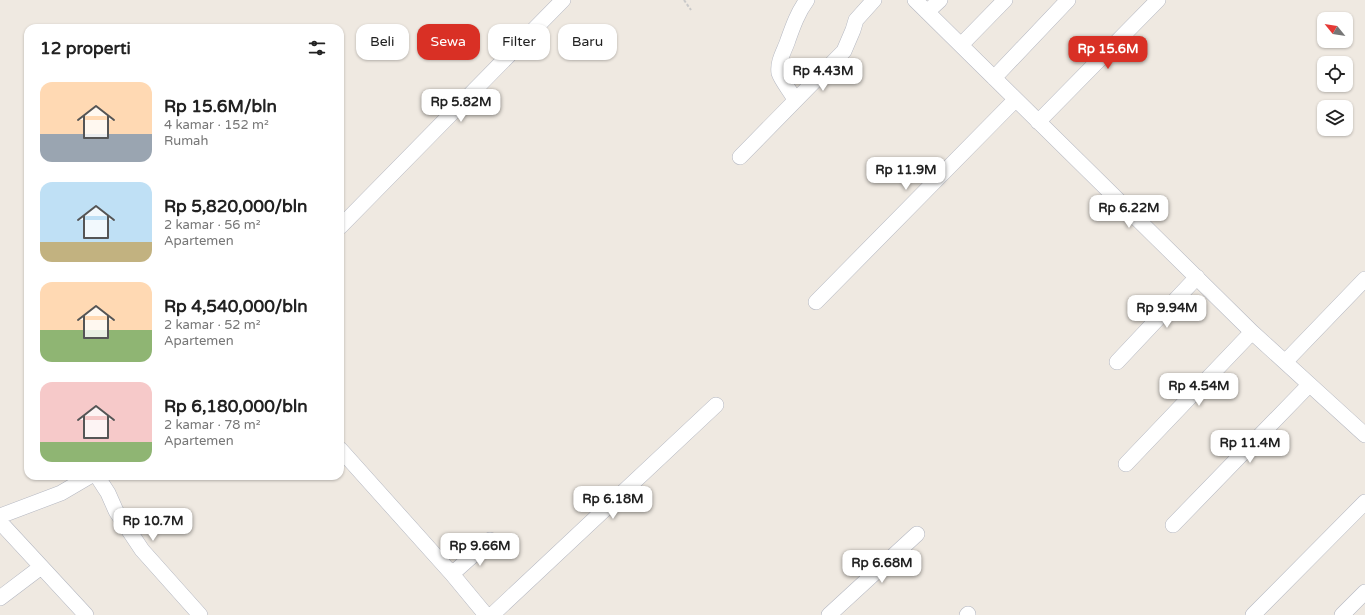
<!DOCTYPE html>
<html lang="id">
<meta charset="utf-8">
<style>
:root{--surface:#fff;--page:#f2f2f2;--text:#222;--muted:#767676;--accent:#d93025}
body{margin:0;font-family:"Varela Round",sans-serif;background:var(--page);color:var(--text);height:100vh;display:flex;flex-direction:column;font-size:15px;white-space:nowrap}
*{box-sizing:border-box;margin:0}
p{font-size:13px;color:var(--muted)}
.icon{flex:none;width:22px;height:22px;fill:none;stroke:currentColor;stroke-width:2;stroke-linecap:round;stroke-linejoin:round}
.map{position:relative;flex:1;overflow:hidden}
.details{position:absolute;left:24px;top:24px;width:320px;height:456px;display:flex;flex-direction:column;background:var(--surface);border-radius:12px;box-shadow:0 1px 3px #0004}
.details>*{flex:none}
.guide{position:absolute;left:356px;top:24px;width:380px;height:36px;display:flex;gap:8px}
.needle{width:26px;rotate:300deg}
.buttons{position:absolute;left:1317px;top:12px;display:grid;gap:8px}
.buttons a{display:grid;place-items:center;width:36px;height:36px;border-radius:8px;background:var(--surface);box-shadow:0 1px 3px #0004;font-size:20px}
.price{position:absolute;translate:-50% -34px;padding:0 9px;border-radius:8px;background:#fff;color:#222;font-size:13px;line-height:26px;filter:drop-shadow(0 1px 2px #0008)}
.price::after{content:'';position:absolute;left:50%;top:24px;width:12px;height:9px;margin-left:-6px;background:inherit;clip-path:polygon(0 0,100% 0,50% 100%)}
.price.on{background:var(--accent);color:#fff}
ul{padding:0;list-style:none}
li{display:flex;align-items:center;gap:12px;height:100px;padding:0 16px}
li span{display:grid;place-items:center;flex:none;width:112px;height:80px;border-radius:12px;color:#555}
li>.icon{margin-inline-start:auto}
span .icon{width:48px;height:48px;fill:#fffc;stroke-width:1}
li b{font-size:17px}
h2{display:flex;justify-content:space-between;align-items:center;height:48px;padding:0 16px;font-size:17px}
.pill{padding:0 14px;border-radius:12px;background:var(--surface);box-shadow:0 1px 3px #0004;font-size:14px;line-height:36px}
.pill.on{background:var(--accent);color:#fff}
.map>svg:first-child{display:block}
.lines{fill:none;stroke-linecap:round;stroke-linejoin:round}
.minor-casing{stroke:#b4b7c1;stroke-width:16}
.path{stroke:#c9c9c9;stroke-width:2;stroke-dasharray:3 2;stroke-linecap:butt}
.minor{stroke:#fff;stroke-width:15}
</style>
<div class="map">
<svg width="1365" height="615" viewBox="0 0 1365 615">
<rect width="100%" height="100%" fill="#efe9e1"/>
<g class="lines">
<g class="minor-casing">
<path id="minor" d="M 915,0 L 1252,332 L 1365,435
M 927,12 L 940,0
M 961,45 L 1005,0
M 994,78 L 1068,0
M 795,100 C 792,93 781,80 779,73 C 777,61 785,50 788,40 C 793,26 798,12 807,0
M 1038,122 L 1158,0
M 740,157 L 844,51 L 853,30 L 856,20 L 874,0
M 340,227 L 563,0
M 816,302 L 1015,100
M 1117,362 L 1197,277
M 1285,362 L 1365,279
M 340,449 L 452,574 L 486,615
M 1126,464 L 1252,332
M 97,476 L 108,493 L 116,511 L 142,550 L 200,615
M 0,516 L 61,493 L 90,476
M 0,522 L 86,615
M 1173,525 L 1309,385
M 452,574 L 490,540
M 0,598 L 41,567
M 492,615 L 716,405
M 829,615 L 917,534
M 967,615 L 968,614
M 1253,615 L 1365,502
M 1342,615 L 1365,592"/>
</g>
<path class="path" d="M 684,0 L 691,10"/>
<use href="#minor" class="minor"/>
</g>
</svg>
<div class="buttons">
<a><svg class="needle" viewBox="-14 -14 28 28"><path d="M0-13l5 13h-10z" fill="#e53935"/><path d="M0 13l5-13h-10z" fill="#767676"/></svg></a>
<a><svg class="icon" aria-label="locate" viewBox="0 0 24 24"><circle cx="12" cy="12" r="6"/><path d="M12 2v4M12 18v4M2 12h4M18 12h4"/></svg></a>
<a><svg class="icon" aria-label="layers" viewBox="0 0 24 24"><path d="M12 4l9 5-9 5-9-5zM3 14l9 5 9-5"/></svg></a>
</div>
<b class="price on" style="left:1108px;top:70px">Rp 15.6M</b>
<b class="price" style="left:823px;top:92px">Rp 4.43M</b>
<b class="price" style="left:461px;top:123px">Rp 5.82M</b>
<b class="price" style="left:906px;top:191px">Rp 11.9M</b>
<b class="price" style="left:1129px;top:229px">Rp 6.22M</b>
<b class="price" style="left:1167px;top:329px">Rp 9.94M</b>
<b class="price" style="left:1199px;top:407px">Rp 4.54M</b>
<b class="price" style="left:1250px;top:464px">Rp 11.4M</b>
<b class="price" style="left:613px;top:520px">Rp 6.18M</b>
<b class="price" style="left:153px;top:542px">Rp 10.7M</b>
<b class="price" style="left:480px;top:567px">Rp 9.66M</b>
<b class="price" style="left:882px;top:584px">Rp 6.68M</b>
<div class="guide">
<a class="pill">Beli</a>
<a class="pill on">Sewa</a>
<a class="pill">Filter</a>
<a class="pill">Baru</a>
</div>
<section class="details">
<h2>12 properti<svg class="icon" aria-label="filters" viewBox="0 0 24 24"><path d="M4 7h16M4 17h16"/><circle cx="9" cy="7" r="2"/><circle cx="15" cy="17" r="2"/></svg></h2>
<ul>
<li><span style="background:linear-gradient(#ffd9b3 65%,#9aa5b1 0)"><svg class="icon" aria-label="home" viewBox="0 0 24 24"><path d="M3 11l9-7 9 7M6 9v11h12V9"/></svg></span><div><b>Rp 15.6M/bln</b><p>4 kamar · 152 m²</p><p>Rumah</p></div></li>
<li><span style="background:linear-gradient(#bfe0f5 75%,#c2b280 0)"><svg class="icon" aria-label="home" viewBox="0 0 24 24"><path d="M3 11l9-7 9 7M6 9v11h12V9"/></svg></span><div><b>Rp 5,820,000/bln</b><p>2 kamar · 56 m²</p><p>Apartemen</p></div></li>
<li><span style="background:linear-gradient(#ffd9b3 60%,#8fb573 0)"><svg class="icon" aria-label="home" viewBox="0 0 24 24"><path d="M3 11l9-7 9 7M6 9v11h12V9"/></svg></span><div><b>Rp 4,540,000/bln</b><p>2 kamar · 52 m²</p><p>Apartemen</p></div></li>
<li><span style="background:linear-gradient(#f6c9c9 75%,#8fb573 0)"><svg class="icon" aria-label="home" viewBox="0 0 24 24"><path d="M3 11l9-7 9 7M6 9v11h12V9"/></svg></span><div><b>Rp 6,180,000/bln</b><p>2 kamar · 78 m²</p><p>Apartemen</p></div></li>
</ul>
</section>
</div>
